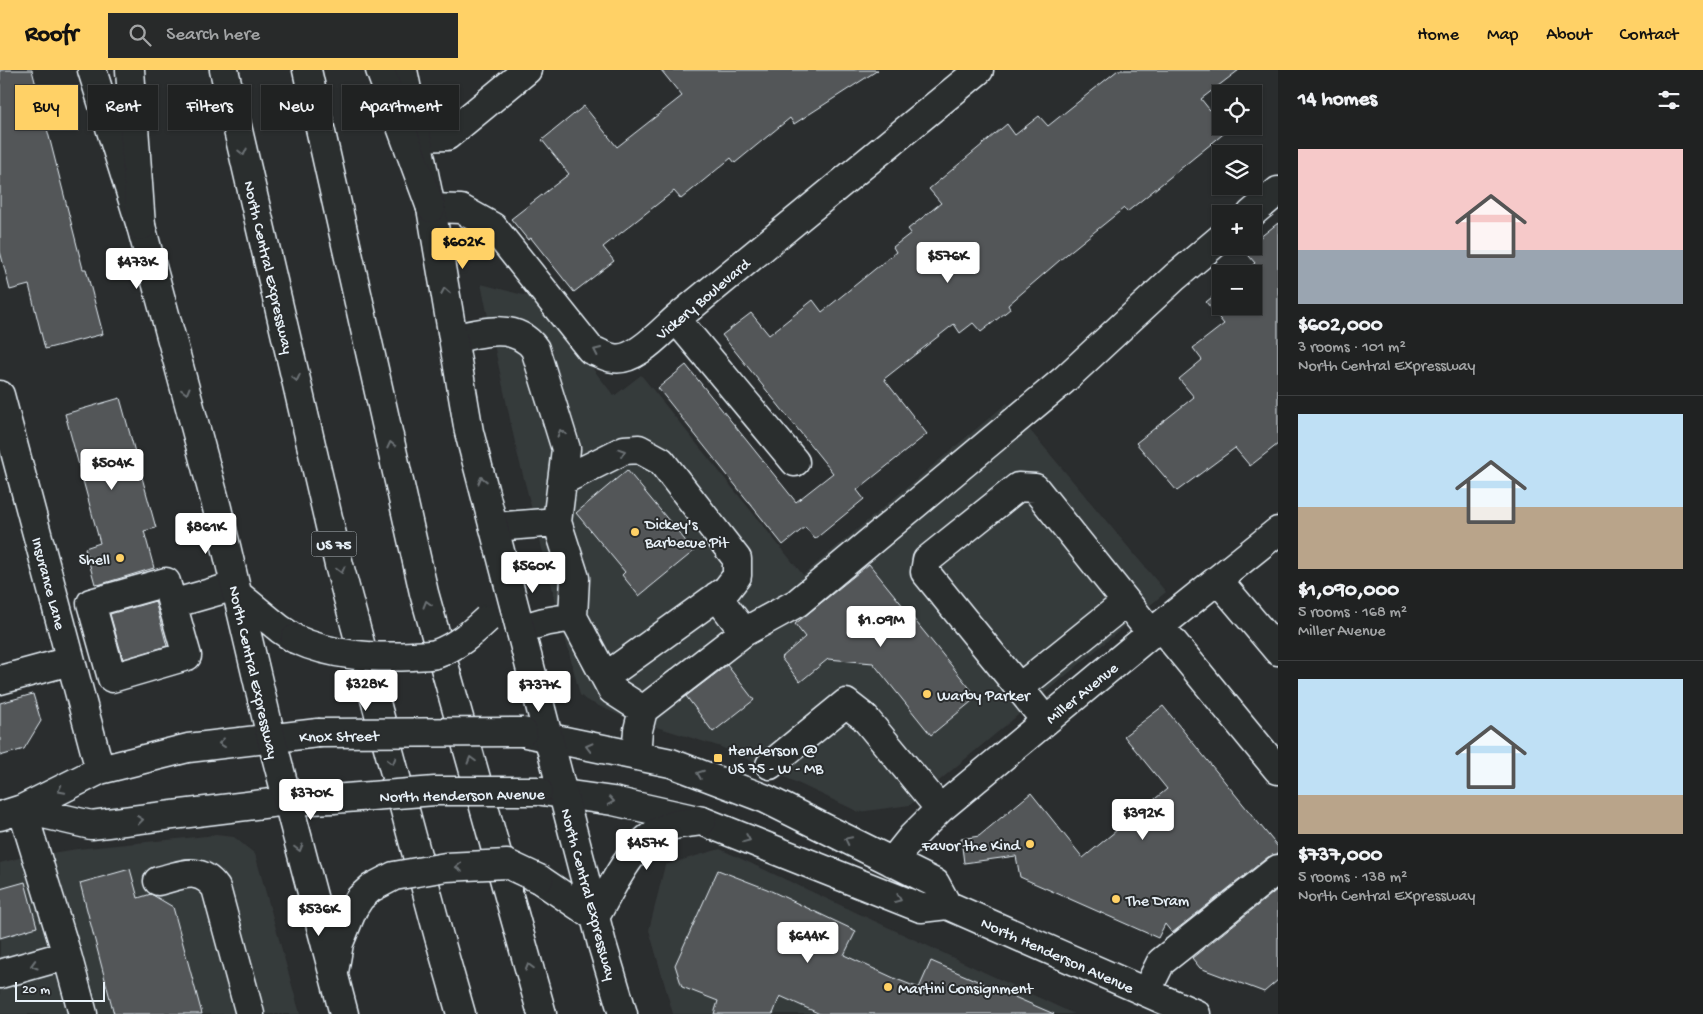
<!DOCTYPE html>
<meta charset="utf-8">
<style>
:root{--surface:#202222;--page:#282a2a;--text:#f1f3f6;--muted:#a2a4a5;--line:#3d3f40;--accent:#ffd166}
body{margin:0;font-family:"Gochi Hand",sans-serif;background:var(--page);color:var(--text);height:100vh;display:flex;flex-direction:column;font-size:19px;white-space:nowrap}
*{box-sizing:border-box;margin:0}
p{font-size:16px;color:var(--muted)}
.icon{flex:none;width:28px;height:28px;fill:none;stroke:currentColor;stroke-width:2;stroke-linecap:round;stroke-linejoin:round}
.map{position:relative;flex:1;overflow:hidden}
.panel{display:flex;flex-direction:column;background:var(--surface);width:425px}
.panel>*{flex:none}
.guide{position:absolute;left:15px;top:15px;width:475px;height:45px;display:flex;gap:10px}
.buttons{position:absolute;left:1212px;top:15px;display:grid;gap:10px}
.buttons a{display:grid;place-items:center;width:50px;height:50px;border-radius:0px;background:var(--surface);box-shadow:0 1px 4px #0004,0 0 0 1px var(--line);font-size:25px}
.scale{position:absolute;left:15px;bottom:12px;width:90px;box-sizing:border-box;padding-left:5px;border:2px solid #e8f1f8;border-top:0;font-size:14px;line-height:18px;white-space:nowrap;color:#e8f1f8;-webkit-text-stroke:4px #2a2d2e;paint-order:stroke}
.price{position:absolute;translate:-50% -42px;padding:0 11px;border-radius:5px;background:#fff;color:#222;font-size:16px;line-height:32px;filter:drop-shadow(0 1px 2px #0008)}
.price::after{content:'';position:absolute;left:50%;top:30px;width:15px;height:11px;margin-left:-8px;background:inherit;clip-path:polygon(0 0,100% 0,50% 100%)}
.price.active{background:var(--accent);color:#111}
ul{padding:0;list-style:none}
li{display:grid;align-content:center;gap:10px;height:265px;padding:0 20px}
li+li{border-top:1px solid var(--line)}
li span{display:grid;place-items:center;height:155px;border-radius:0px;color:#555}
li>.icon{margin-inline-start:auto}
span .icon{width:90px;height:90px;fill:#fffc;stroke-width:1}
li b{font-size:21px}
h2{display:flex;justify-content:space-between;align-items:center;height:60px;padding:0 20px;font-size:21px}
.chip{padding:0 18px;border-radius:0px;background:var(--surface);box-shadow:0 1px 4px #0004,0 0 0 1px var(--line);font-size:18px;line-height:45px}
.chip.active{background:var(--accent);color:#111}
header{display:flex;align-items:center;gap:30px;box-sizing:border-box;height:70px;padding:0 25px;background:var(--accent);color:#111}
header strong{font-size:24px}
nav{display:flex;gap:28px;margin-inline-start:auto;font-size:18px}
.search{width:350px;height:45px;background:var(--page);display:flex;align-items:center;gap:12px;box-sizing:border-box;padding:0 18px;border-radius:0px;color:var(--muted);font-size:19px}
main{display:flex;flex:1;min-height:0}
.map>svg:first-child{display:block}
.built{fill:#363a3b}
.building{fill:#535759;stroke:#e8f1f8}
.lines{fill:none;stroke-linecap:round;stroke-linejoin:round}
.minor-casing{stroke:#e8f1f8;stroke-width:31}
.major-casing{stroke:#e8f1f8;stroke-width:31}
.highway-casing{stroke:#e8f1f8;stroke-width:31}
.minor{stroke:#2a2d2e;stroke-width:28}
.major{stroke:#2a2d2e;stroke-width:28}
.highway{stroke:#2a2d2e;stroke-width:28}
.minor-bridge-casing{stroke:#e8f1f8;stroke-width:31;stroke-linecap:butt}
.major-bridge-casing{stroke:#e8f1f8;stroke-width:31;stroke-linecap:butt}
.minor-bridge{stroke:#2a2d2e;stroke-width:28}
.major-bridge{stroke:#2a2d2e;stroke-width:28}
.oneway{stroke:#6c7275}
.poi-dot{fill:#ffd166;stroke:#2a2d2e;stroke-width:2}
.labels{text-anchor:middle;stroke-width:4;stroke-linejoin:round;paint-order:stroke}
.shield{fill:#2a2d2e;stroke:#afb6bb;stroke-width:1}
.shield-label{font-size:15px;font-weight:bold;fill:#e8f1f8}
.street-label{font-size:16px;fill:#e8f1f8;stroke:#2a2d2e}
.poi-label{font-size:16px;fill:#e8f1f8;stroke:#2a2d2e;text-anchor:start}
</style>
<header>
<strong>Roofr</strong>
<div class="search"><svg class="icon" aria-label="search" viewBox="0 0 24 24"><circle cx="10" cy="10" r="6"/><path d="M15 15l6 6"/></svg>Search here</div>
<nav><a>Home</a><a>Map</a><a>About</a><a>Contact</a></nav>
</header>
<main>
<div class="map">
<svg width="1278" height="944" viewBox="0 0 1278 944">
<rect width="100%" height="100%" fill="#2a2d2e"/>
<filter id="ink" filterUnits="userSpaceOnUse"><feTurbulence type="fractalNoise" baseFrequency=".02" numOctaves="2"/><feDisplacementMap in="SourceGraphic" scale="10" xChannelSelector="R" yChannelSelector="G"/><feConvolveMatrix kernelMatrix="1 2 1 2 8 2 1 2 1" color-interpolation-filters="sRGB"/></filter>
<g filter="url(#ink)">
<path class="built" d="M 481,214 L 539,229 L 614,326 L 641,305 L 803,505 L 1007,333 L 1166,522 L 910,735 L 859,742 L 721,677 L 621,646 L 586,630 L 580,625 L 517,382 Z
M 216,765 L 234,767 L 255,784 L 300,944 L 0,944 L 0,793 L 19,788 L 77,779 Z
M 720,779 L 1074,944 L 673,944 L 649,860 L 665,795 Z"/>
<path class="building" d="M 0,0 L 32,0 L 83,199 L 86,199 L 103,264 L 45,279 L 29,215 L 10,220 L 0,181 Z
M 661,0 L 878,0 L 794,54 L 790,48 L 735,93 L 731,88 L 681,129 L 674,121 L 603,177 L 614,191 L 574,222 L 531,168 L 528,170 L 511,149 L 569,104 L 542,70 L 584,36 L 617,77 L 682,26 Z
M 1118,0 L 1239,0 L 1201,29 L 1221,54 L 1221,56 L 1227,61 L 1127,142 L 1124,138 L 1067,184 L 1008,235 L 1010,239 L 981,262 L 973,253 L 960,263 L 954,254 L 884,309 L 927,364 L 857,420 L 864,429 L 820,465 L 815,469 L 805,457 L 783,475 L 658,318 L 686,295 L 796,432 L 833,403 L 722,265 L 751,243 L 769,265 L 813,230 L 822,242 L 896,182 L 893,177 L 911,163 L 908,159 L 941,133 L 929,119 L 1007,54 L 1015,65 L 1039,46 L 1048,56 Z
M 1278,153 L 1278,374 L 1250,396 L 1235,378 L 1177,421 L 1136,373 L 1194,327 L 1179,309 L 1202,290 L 1193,278 L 1224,254 L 1206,232 L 1221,220 L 1221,236 L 1254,236 L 1254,204 L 1242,204 L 1255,193 L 1244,180 L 1249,176 L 1254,176 L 1254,172 Z
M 120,328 L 156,458 L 144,461 L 154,498 L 98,515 L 98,513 L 95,514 L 85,478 L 100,473 L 65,344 Z
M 627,400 L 694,481 L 639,526 L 622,505 L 625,502 L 576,443 Z
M 869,494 L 977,627 L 931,665 L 873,593 L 828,589 L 800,612 L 781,588 L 805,567 L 795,554 Z
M 155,531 L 167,576 L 123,589 L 110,544 Z
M 727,595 L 754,630 L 713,662 L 686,626 Z
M 33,624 L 41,651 L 24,679 L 0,686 L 0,633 Z
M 1163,636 L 1278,777 L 1278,784 L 1268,787 L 1172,863 L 1165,854 L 1158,868 L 1020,807 L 1016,786 L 964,793 L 961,769 L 979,766 L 1031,723 L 1083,788 L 1167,719 L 1124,666 Z
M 130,799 L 138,828 L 151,824 L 173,837 L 202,944 L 114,944 L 80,813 Z
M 718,800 L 767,819 L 856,861 L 844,885 L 896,909 L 919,918 L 931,891 L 1054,944 L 820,944 L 780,926 L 773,944 L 714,944 L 718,931 L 682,917 L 675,895 Z
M 25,812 L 37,857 L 0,868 L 0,819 Z
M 1278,819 L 1278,910 L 1264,922 L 1200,898 L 1192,888 Z"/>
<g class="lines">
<g class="minor-casing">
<path id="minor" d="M 417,67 L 447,66 L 527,0
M 431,138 L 461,139 L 493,157 L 591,280 C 598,282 606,287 613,288 C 634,293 661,262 676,249 L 979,0
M 1251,144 L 1278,121
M 676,249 L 795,392
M 454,269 C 481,262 516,252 535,279 L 566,379 L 557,452 L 575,508 L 573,547 L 612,620 L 643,640
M 0,325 L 100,700
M 562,411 L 624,380 L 639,379 L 661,391 L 737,489 L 737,506 L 727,519 L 605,607
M 494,457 L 557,452
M 1218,510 L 1278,581
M 166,512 L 187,586 L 112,608 L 91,533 Z
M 717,526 L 744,562
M 172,534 L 235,516
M 1160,556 L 1278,700
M 520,559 L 544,552 L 573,547
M 0,610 L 70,591
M 1019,618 L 1126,532
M 1046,651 L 925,502 L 927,490 L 1018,417 L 1035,418 L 1152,564
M 526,663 L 671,693 L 766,729 L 935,813 L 947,835
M 636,686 L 638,660 L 643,640 L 744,562 L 797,533 L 1064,310 L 1175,207 L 1221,168
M 770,695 L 846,633 L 864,647 L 940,739
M 542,721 L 613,731 L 702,751 L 921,838 L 947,835 L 1196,944
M 22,739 L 91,755 L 287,731 L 333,729
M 22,739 L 67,885 L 83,944
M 0,746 L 22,739 L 100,700 L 188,678 L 318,663
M 892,792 L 912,767 L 940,739 L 1160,556 L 1278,461
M 158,811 C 182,805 199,795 216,818 L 250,944
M 0,904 L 67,885
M 1146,922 L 1161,892 L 1278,799"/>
</g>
<g class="major-casing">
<path id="major" d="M 92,0 L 141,156 L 173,274 L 217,438 L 271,667 L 344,944
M 403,0 L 431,138 L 469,362 L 602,874 L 623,944
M 236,523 L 280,559 L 295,569
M 539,809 L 595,847
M 595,847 C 615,813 633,766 674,755 C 683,753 693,752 702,751
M 334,902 L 339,873 L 353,839"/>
</g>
<g class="highway-casing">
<path id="highway" d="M 130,0 L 141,156
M 224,0 L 339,495 L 439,867 L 461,944
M 307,0 L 424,523 L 542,944
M 380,0 L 431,138"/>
</g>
<use href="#minor" class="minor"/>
<use href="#major" class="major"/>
<use href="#highway" class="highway"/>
<g class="minor-bridge-casing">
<path id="minor-bridge" d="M 318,663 L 523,662
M 333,729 L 435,721 L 538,721"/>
</g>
<g class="major-bridge-casing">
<path id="major-bridge" d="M 295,569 C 332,586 373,588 413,586 C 420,585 429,586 436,584 C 456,577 472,563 487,549
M 353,839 L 360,828 L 371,818 L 394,806 L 446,797 L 507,794 L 539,809"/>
</g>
<use href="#minor-bridge" class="minor-bridge"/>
<use href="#major-bridge" class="major-bridge"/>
</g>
<defs><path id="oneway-chevron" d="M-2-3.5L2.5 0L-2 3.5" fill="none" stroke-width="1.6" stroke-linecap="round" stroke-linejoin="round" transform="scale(1.25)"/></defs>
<g class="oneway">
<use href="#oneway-chevron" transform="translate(243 82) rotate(77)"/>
<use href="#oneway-chevron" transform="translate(445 221) rotate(-100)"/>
<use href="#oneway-chevron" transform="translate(597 281) rotate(-155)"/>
<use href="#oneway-chevron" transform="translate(296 308) rotate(77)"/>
<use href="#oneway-chevron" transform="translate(186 321) rotate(75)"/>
<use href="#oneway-chevron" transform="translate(561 363) rotate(-107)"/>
<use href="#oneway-chevron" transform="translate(391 375) rotate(-103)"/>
<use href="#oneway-chevron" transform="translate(622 382) rotate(-19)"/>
<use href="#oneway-chevron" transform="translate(482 410) rotate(-104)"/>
<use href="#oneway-chevron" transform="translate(341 500) rotate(75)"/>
<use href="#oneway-chevron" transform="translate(427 534) rotate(-106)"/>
<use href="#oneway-chevron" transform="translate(222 673) rotate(173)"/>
<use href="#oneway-chevron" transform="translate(589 677) rotate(-166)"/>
<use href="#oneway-chevron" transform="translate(471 690) rotate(-106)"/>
<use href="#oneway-chevron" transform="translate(392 691) rotate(75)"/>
<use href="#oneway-chevron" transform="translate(700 704) rotate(-159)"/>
<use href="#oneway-chevron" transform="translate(61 720) rotate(153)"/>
<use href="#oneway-chevron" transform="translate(611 731) rotate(9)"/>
<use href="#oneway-chevron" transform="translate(140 750) rotate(-7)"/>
<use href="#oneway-chevron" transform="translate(747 769) rotate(22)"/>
<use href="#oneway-chevron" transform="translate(848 770) rotate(-154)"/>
<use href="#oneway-chevron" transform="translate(299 778) rotate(75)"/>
<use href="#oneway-chevron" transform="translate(459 797) rotate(177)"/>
<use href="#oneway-chevron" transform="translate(898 829) rotate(22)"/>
<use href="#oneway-chevron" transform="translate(34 895) rotate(164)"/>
<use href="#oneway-chevron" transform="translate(529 897) rotate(-106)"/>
</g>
</g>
<g class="poi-dot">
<circle cx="635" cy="462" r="5"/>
<circle cx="120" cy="488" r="5"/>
<circle cx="927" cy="624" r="5"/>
<rect x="713" y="683" width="10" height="10" rx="2.5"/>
<circle cx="1030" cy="774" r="5"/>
<circle cx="1116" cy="829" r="5"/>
<circle cx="888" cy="917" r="5"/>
</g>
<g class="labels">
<rect class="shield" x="311.5" y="461.5" width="45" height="25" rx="4"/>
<g class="shield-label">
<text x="334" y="479">US 75</text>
</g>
<g class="street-label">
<text transform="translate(270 197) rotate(77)" y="6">North Central Expressway</text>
<text transform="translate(702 228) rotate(-40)" y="6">Vickery Boulevard</text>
<text transform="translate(50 513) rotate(75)" y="6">Insurance Lane</text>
<text transform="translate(255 602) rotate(77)" y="6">North Central Expressway</text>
<text transform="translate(1081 622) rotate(-39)" y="6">Miller Avenue</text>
<text transform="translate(339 665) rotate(-1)" y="6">Knox Street</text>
<text transform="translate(462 724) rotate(-1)" y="6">North Henderson Avenue</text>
<text transform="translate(590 824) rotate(75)" y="6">North Central Expressway</text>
<text transform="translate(1058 884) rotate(24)" y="6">North Henderson Avenue</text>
</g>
<g class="poi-label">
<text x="645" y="459">Dickey's<tspan x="645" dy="18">Barbecue Pit</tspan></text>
<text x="110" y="494" text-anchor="end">Shell</text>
<text x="937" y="630">Warby Parker</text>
<text x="728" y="685">Henderson @<tspan x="728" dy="18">US 75 - W - MB</tspan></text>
<text x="1020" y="780" text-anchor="end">Favor the Kind</text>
<text x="1126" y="835">The Dram</text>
<text x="898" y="923">Martini Consignment</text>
</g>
</g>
</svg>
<div class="buttons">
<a><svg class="icon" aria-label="locate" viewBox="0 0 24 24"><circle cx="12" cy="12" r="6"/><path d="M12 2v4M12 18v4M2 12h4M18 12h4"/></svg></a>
<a><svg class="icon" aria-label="layers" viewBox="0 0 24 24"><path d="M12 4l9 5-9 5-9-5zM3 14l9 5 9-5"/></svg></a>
<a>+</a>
<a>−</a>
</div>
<div class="scale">20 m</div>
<b class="price active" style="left:463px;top:200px">$602K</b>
<b class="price" style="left:948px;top:214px">$576K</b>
<b class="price" style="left:137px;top:220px">$473K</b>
<b class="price" style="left:112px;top:421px">$504K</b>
<b class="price" style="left:206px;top:485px">$861K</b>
<b class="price" style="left:533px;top:524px">$560K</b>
<b class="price" style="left:881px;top:578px">$1.09M</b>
<b class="price" style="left:366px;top:642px">$328K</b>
<b class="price" style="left:539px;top:643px">$737K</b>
<b class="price" style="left:311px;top:751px">$370K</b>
<b class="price" style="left:1143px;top:771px">$392K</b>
<b class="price" style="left:647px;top:801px">$457K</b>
<b class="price" style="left:319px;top:867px">$536K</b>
<b class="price" style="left:808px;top:894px">$644K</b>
<div class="guide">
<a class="chip active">Buy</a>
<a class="chip">Rent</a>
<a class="chip">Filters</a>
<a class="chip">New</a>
<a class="chip">Apartment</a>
</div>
</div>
<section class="panel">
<h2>14 homes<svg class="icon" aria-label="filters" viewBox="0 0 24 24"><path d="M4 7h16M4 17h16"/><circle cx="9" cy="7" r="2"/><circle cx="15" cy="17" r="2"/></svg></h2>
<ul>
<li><span style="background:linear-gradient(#f6c9c9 65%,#9aa5b1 0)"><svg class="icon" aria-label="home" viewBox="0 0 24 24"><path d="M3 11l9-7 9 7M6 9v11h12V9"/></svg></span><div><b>$602,000</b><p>3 rooms · 101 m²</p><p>North Central Expressway</p></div></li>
<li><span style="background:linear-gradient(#bfe0f5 60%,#b9a48a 0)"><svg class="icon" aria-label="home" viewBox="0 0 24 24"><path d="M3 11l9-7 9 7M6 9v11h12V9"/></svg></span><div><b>$1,090,000</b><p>5 rooms · 168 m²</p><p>Miller Avenue</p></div></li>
<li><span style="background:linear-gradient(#bfe0f5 75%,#b9a48a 0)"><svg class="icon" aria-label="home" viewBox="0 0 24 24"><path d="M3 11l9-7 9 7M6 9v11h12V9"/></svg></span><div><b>$737,000</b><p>5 rooms · 138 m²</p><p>North Central Expressway</p></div></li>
</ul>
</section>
</main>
